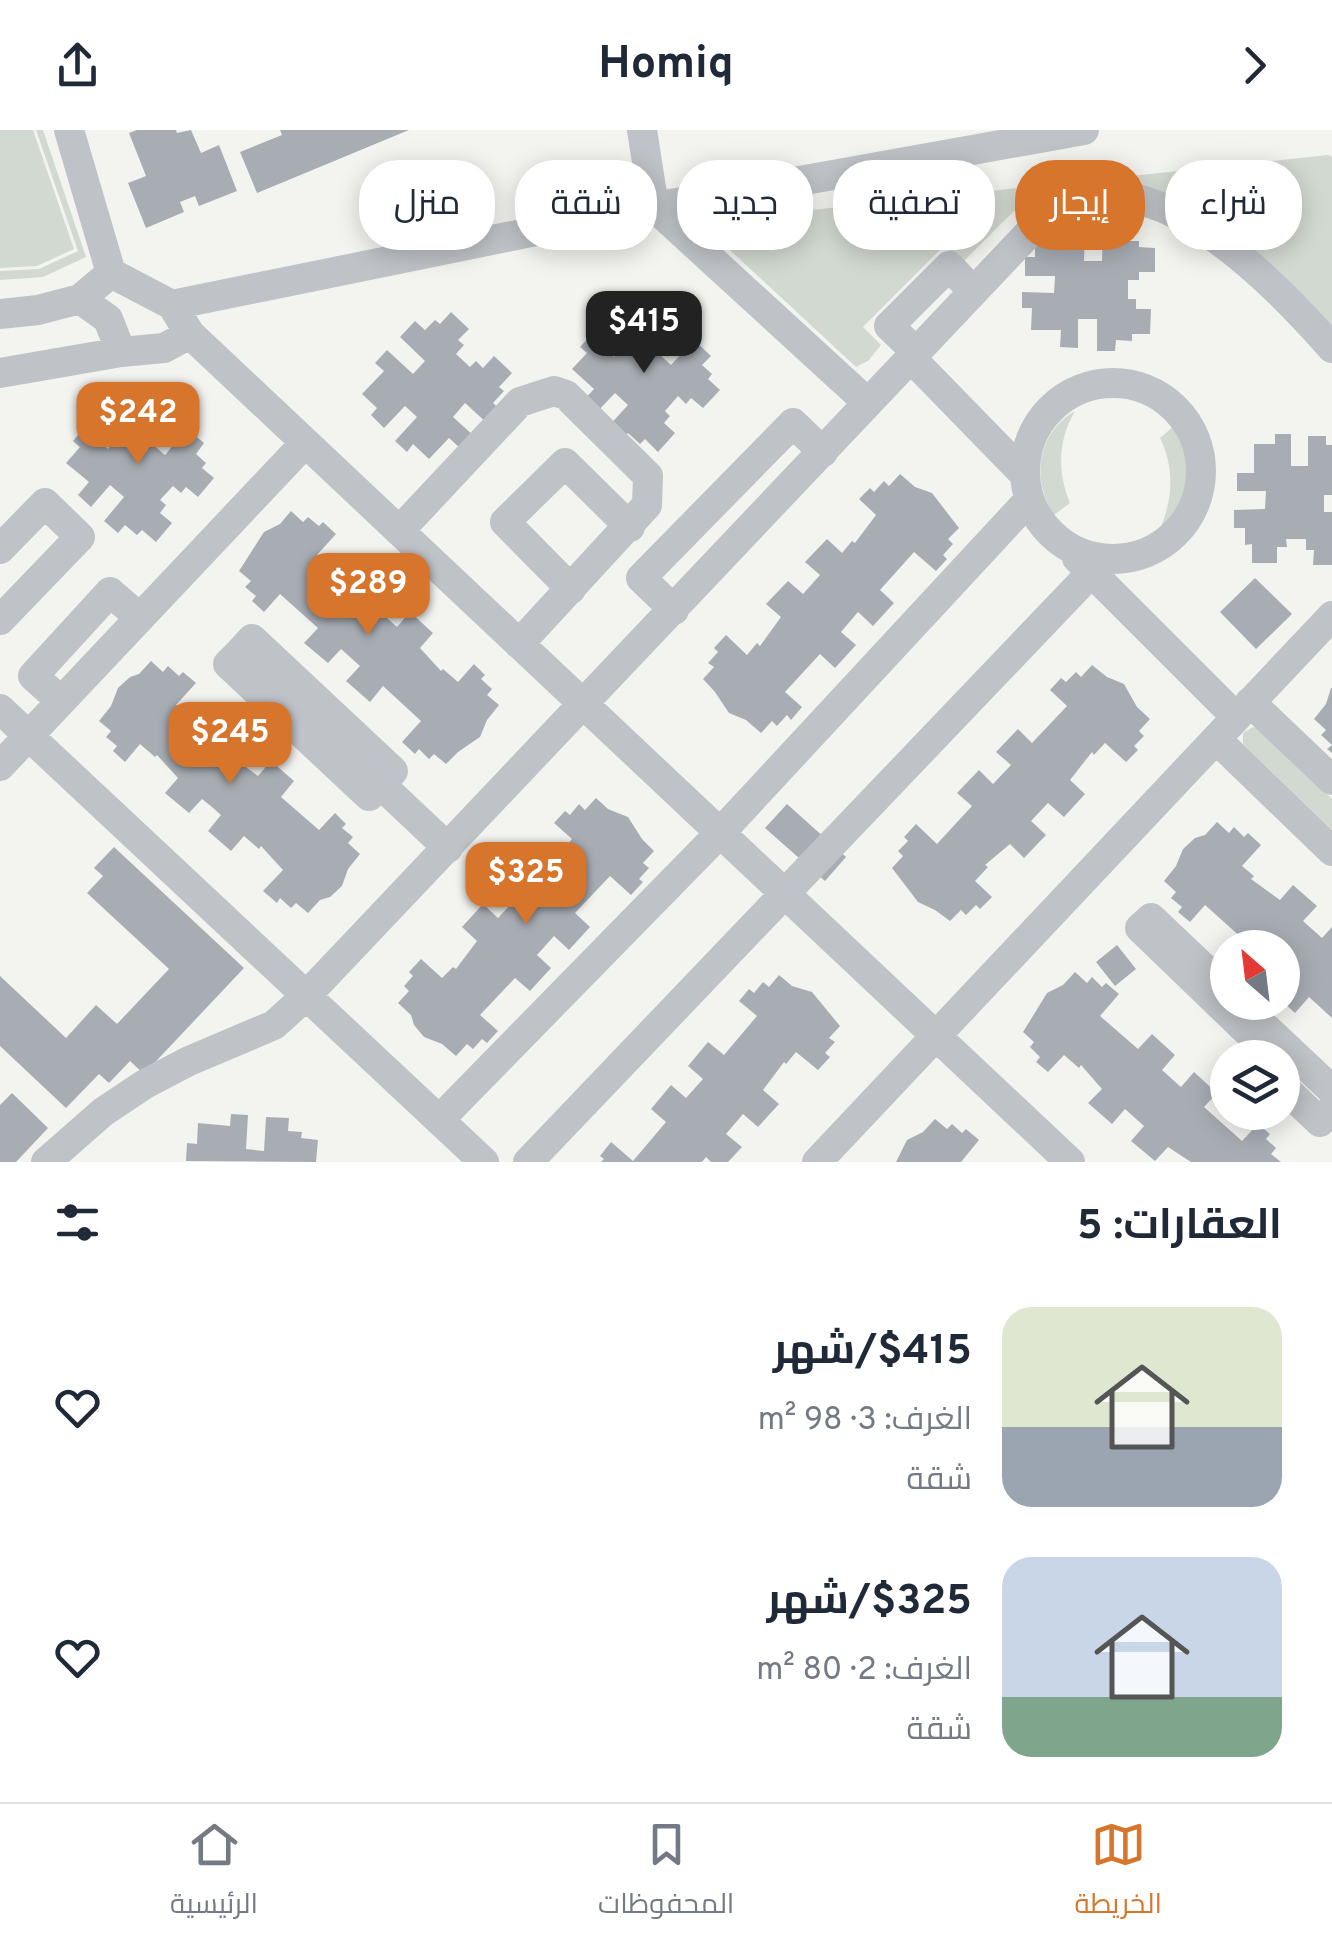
<!DOCTYPE html>
<html lang="ar">
<meta charset="utf-8">
<style>
:root{--surface:#fff;--page:#f2f2f3;--text:#1f2937;--muted:#747a83;--line:#e0e1e3;--accent:#d7752d}
body{margin:0;font-family:Overpass,Cairo,sans-serif;background:var(--page);color:var(--text);direction:rtl;height:100vh;display:flex;flex-direction:column;font-size:38px;white-space:nowrap}
*{box-sizing:border-box;margin:0}
p{font-size:32px;color:var(--muted)}
.icon{flex:none;width:55px;height:55px;fill:none;stroke:currentColor;stroke-width:2;stroke-linecap:round;stroke-linejoin:round}
.map{position:relative;height:1032px;overflow:hidden;direction:ltr}
.panel{display:flex;flex-direction:column;background:var(--surface);flex:1}
.panel>*{flex:none}
.top-card{position:absolute;left:30px;top:30px;width:1272px;height:90px;direction:rtl;display:flex;gap:20px}
.needle{width:65px;rotate:332deg}
.fabs{position:absolute;left:1210px;top:800px;display:grid;gap:20px}
.fabs a{display:grid;place-items:center;width:90px;height:90px;border-radius:50%;background:var(--surface);box-shadow:0 5px 25px #0003;font-size:50px}
.price{position:absolute;translate:-50% -85px;padding:0 22px;border-radius:20px;background:var(--accent);color:#fff;font-size:32px;line-height:65px;filter:drop-shadow(0 2px 5px #0008)}
.price::after{content:'';position:absolute;left:50%;top:60px;width:30px;height:22px;margin-left:-15px;background:inherit;clip-path:polygon(0 0,100% 0,50% 100%)}
.price.active{background:#222;color:#fff}
ul{padding:0;list-style:none}
li{display:flex;align-items:center;gap:30px;height:250px;padding:0 50px}
li span{display:grid;place-items:center;flex:none;width:280px;height:200px;border-radius:30px;color:#555}
li>.icon{margin-inline-start:auto}
span .icon{width:120px;height:120px;fill:#fffc;stroke-width:1}
li b{font-size:42px}
h2{display:flex;justify-content:space-between;align-items:center;height:120px;padding:0 50px;font-size:42px}
.pill{padding:0 35px;border-radius:40px;background:var(--surface);box-shadow:0 5px 25px #0003;font-size:35px;line-height:90px}
.pill.active{background:var(--accent);color:#fff}
header{display:flex;justify-content:space-between;align-items:center;height:130px;padding:0 50px;background:var(--surface);font-size:45px;font-weight:700}
.dock{display:flex;justify-content:space-around;align-items:center;height:140px;border-top:2px solid var(--line);background:var(--surface);font-size:28px;color:var(--muted)}
.dock a{display:grid;justify-items:center;gap:5px}
.dock .active{color:var(--accent)}
.map>svg:first-child{display:block}
.green{fill:#d2d9d0}
.building{fill:#a8adb4}
.lines{fill:none;stroke-linecap:round;stroke-linejoin:round}
.minor{stroke:#bfc2c6;stroke-width:30}
</style>
<header><svg class="icon" aria-label="forward" viewBox="0 0 24 24"><path d="M9 5l7 7-7 7"/></svg>Homiq<svg class="icon" aria-label="share" viewBox="0 0 24 24"><path d="M12 15V3M7 8l5-5 5 5M5 13v7h14v-7"/></svg></header>
<div class="map">
<svg width="1332" height="1032" viewBox="0 0 1332 1032">
<rect width="100%" height="100%" fill="#f3f4f0"/>
<path class="green" d="M 0,0 L 33,0 L 74,119 L 37,136 L 0,138 Z
M 36,0 L 43,0 L 86,127 L 43,147 L 0,150 L 0,141 L 39,139 L 78,121 Z
M 1328,25 L 1332,27 L 1332,197 L 1232,107 L 1085,54 L 1018,77 L 962,133 L 944,116 L 863,197 L 881,215 L 868,231 L 856,237 L 718,109 L 713,100 L 719,93 L 735,88 Z
M 1075,281 C 1058,310 1057,342 1070,373 L 1054,385 C 1031,349 1037,303 1075,281 Z
M 1175,295 C 1200,331 1195,374 1159,401 C 1173,370 1175,339 1160,308 Z
M 1253,597 L 1262,600 L 1332,669 L 1332,700 L 1243,614 L 1243,603 Z"/>
<path class="building" d="M 137,0 L 176,0 L 177,3 L 191,0 L 201,23 L 219,15 L 237,61 L 199,76 L 195,66 L 180,72 L 184,82 L 146,98 L 128,53 L 146,46 L 129,3 Z
M 280,0 L 409,0 L 257,63 L 240,22 L 282,5 Z
M 1067,96 L 1085,96 L 1084,131 L 1102,131 L 1103,97 L 1126,98 L 1125,111 L 1139,111 L 1139,117 L 1155,118 L 1155,142 L 1139,142 L 1139,150 L 1128,150 L 1128,169 L 1136,169 L 1136,179 L 1151,179 L 1150,204 L 1132,204 L 1132,211 L 1116,210 L 1115,221 L 1097,221 L 1097,189 L 1078,189 L 1078,218 L 1060,217 L 1061,200 L 1031,200 L 1032,178 L 1022,178 L 1022,162 L 1054,163 L 1055,146 L 1025,146 L 1025,127 L 1035,127 L 1035,107 L 1067,107 Z
M 638,172 L 661,194 L 669,185 L 681,197 L 658,223 L 671,235 L 694,210 L 711,226 L 702,235 L 712,244 L 708,249 L 720,260 L 703,278 L 691,268 L 686,274 L 678,266 L 665,281 L 670,286 L 664,293 L 675,303 L 658,322 L 645,309 L 640,314 L 628,303 L 620,311 L 607,298 L 628,275 L 615,263 L 595,284 L 582,272 L 594,259 L 572,239 L 587,223 L 580,217 L 591,205 L 614,227 L 626,215 L 604,195 L 617,181 L 623,188 Z
M 451,182 L 469,199 L 458,210 L 464,215 L 456,224 L 470,237 L 476,231 L 483,238 L 494,226 L 512,243 L 499,257 L 504,261 L 493,273 L 501,280 L 488,294 L 465,273 L 453,287 L 474,306 L 461,319 L 449,308 L 429,329 L 413,314 L 407,322 L 395,311 L 417,287 L 405,276 L 384,298 L 371,285 L 377,278 L 362,264 L 384,241 L 375,233 L 387,220 L 413,244 L 425,231 L 400,207 L 415,191 L 425,200 L 435,190 L 440,194 Z
M 129,264 L 153,285 L 160,275 L 174,287 L 151,313 L 165,325 L 187,299 L 204,313 L 196,324 L 206,333 L 202,338 L 214,348 L 198,367 L 186,357 L 181,363 L 173,356 L 160,370 L 166,375 L 160,383 L 172,393 L 156,412 L 142,400 L 137,405 L 125,395 L 118,403 L 104,391 L 124,367 L 110,355 L 91,377 L 78,365 L 89,352 L 66,333 L 80,317 L 73,311 L 83,299 L 108,319 L 119,307 L 96,287 L 108,273 L 115,279 Z
M 1275,304 L 1291,304 L 1291,336 L 1308,336 L 1308,306 L 1326,306 L 1326,315 L 1332,315 L 1332,365 L 1324,365 L 1324,382 L 1332,382 L 1332,435 L 1313,435 L 1314,420 L 1306,420 L 1306,409 L 1286,409 L 1287,417 L 1277,417 L 1277,433 L 1252,433 L 1252,414 L 1245,415 L 1245,398 L 1234,398 L 1234,380 L 1265,379 L 1266,361 L 1237,361 L 1237,343 L 1254,343 L 1254,314 L 1275,314 Z
M 900,344 L 915,357 L 932,363 L 959,398 L 948,409 L 953,414 L 943,425 L 947,429 L 936,441 L 914,422 L 880,460 L 894,473 L 873,496 L 858,482 L 841,502 L 856,515 L 835,538 L 820,524 L 785,562 L 802,577 L 791,590 L 787,585 L 777,596 L 772,591 L 761,603 L 746,590 L 729,583 L 715,562 L 703,549 L 714,537 L 708,533 L 718,522 L 714,518 L 726,505 L 747,525 L 757,513 L 760,516 L 781,487 L 766,474 L 788,451 L 803,464 L 820,445 L 805,432 L 827,409 L 842,423 L 852,411 L 855,413 L 876,385 L 859,369 L 870,358 L 874,362 L 884,351 L 889,356 Z
M 291,381 L 303,392 L 308,387 L 319,396 L 323,392 L 336,404 L 317,425 L 338,449 L 340,446 L 354,459 L 368,444 L 391,465 L 378,480 L 397,497 L 410,482 L 433,503 L 420,518 L 441,541 L 443,539 L 458,552 L 474,534 L 485,545 L 481,549 L 492,559 L 487,565 L 499,575 L 487,590 L 480,607 L 458,622 L 446,634 L 434,624 L 429,629 L 419,619 L 415,624 L 402,612 L 421,591 L 383,556 L 370,572 L 346,551 L 360,536 L 341,519 L 328,533 L 304,513 L 318,498 L 280,464 L 264,482 L 252,471 L 256,466 L 245,457 L 251,451 L 239,441 L 264,402 L 280,394 Z
M 1255,448 L 1292,484 L 1256,519 L 1220,482 Z
M 151,531 L 163,542 L 168,536 L 179,546 L 183,542 L 196,553 L 176,575 L 215,609 L 228,593 L 252,614 L 238,629 L 247,638 L 258,646 L 271,631 L 294,651 L 281,667 L 319,700 L 335,683 L 346,694 L 342,698 L 353,707 L 348,713 L 360,724 L 348,739 L 342,756 L 330,767 L 320,770 L 308,783 L 296,773 L 291,778 L 280,768 L 277,773 L 263,761 L 283,740 L 261,716 L 259,719 L 244,706 L 231,721 L 208,701 L 221,685 L 212,677 L 202,669 L 189,683 L 165,663 L 178,648 L 157,625 L 155,627 L 140,614 L 125,632 L 113,621 L 117,616 L 106,607 L 111,601 L 99,591 L 111,576 L 118,558 L 130,547 L 139,544 Z
M 1092,535 L 1107,547 L 1124,554 L 1137,577 L 1150,589 L 1139,601 L 1144,606 L 1134,616 L 1138,620 L 1126,632 L 1105,613 L 1094,625 L 1092,622 L 1070,650 L 1085,664 L 1064,687 L 1048,673 L 1031,691 L 1046,705 L 1024,728 L 1010,714 L 985,735 L 988,737 L 975,751 L 992,767 L 980,779 L 976,775 L 966,785 L 961,780 L 950,791 L 935,780 L 918,772 L 892,738 L 903,726 L 898,721 L 908,711 L 904,707 L 916,694 L 937,714 L 972,676 L 957,663 L 979,640 L 993,654 L 1011,635 L 996,622 L 1018,599 L 1032,613 L 1067,576 L 1050,560 L 1061,548 L 1066,552 L 1076,542 L 1081,547 Z
M 1331,558 L 1332,558 L 1332,623 L 1327,619 L 1332,615 L 1321,605 L 1326,600 L 1314,589 L 1326,574 Z
M 596,668 L 608,679 L 628,687 L 642,709 L 654,721 L 643,733 L 649,738 L 639,749 L 643,752 L 631,765 L 610,746 L 575,783 L 590,797 L 569,820 L 554,806 L 537,825 L 551,838 L 530,861 L 515,848 L 480,885 L 498,901 L 487,913 L 482,909 L 473,919 L 467,914 L 456,926 L 442,914 L 424,907 L 414,895 L 411,885 L 398,873 L 409,861 L 404,856 L 413,846 L 409,842 L 421,829 L 442,848 L 453,837 L 456,839 L 477,811 L 462,797 L 483,774 L 498,788 L 516,769 L 501,755 L 522,733 L 537,746 L 548,735 L 550,737 L 572,709 L 554,693 L 565,681 L 570,685 L 579,674 L 585,680 Z
M 787,674 L 846,727 L 825,751 L 765,698 Z
M 1217,692 L 1229,703 L 1234,697 L 1244,707 L 1248,703 L 1261,715 L 1242,736 L 1254,746 L 1251,749 L 1280,770 L 1293,755 L 1317,776 L 1303,791 L 1322,808 L 1332,797 L 1332,888 L 1309,867 L 1295,883 L 1282,871 L 1282,850 L 1285,847 L 1282,844 L 1282,818 L 1235,818 L 1243,809 L 1205,775 L 1190,792 L 1178,782 L 1182,777 L 1171,768 L 1176,762 L 1164,751 L 1176,736 L 1183,719 L 1195,708 L 1205,705 Z
M 114,717 L 244,838 L 144,944 L 130,931 L 109,953 L 99,944 L 66,978 L 0,916 L 0,846 L 66,908 L 96,875 L 117,894 L 169,839 L 87,763 L 103,746 L 94,738 Z
M 1117,815 L 1136,839 L 1115,856 L 1096,832 Z
M 1075,842 L 1087,853 L 1092,847 L 1102,857 L 1106,853 L 1119,864 L 1100,886 L 1138,919 L 1152,904 L 1175,925 L 1162,940 L 1181,957 L 1194,942 L 1217,963 L 1204,977 L 1242,1011 L 1258,994 L 1270,1004 L 1266,1009 L 1276,1018 L 1271,1024 L 1281,1032 L 1191,1032 L 1168,1017 L 1155,1031 L 1131,1011 L 1144,996 L 1135,988 L 1125,979 L 1112,994 L 1088,973 L 1102,959 L 1081,935 L 1079,938 L 1064,925 L 1048,942 L 1036,932 L 1040,927 L 1030,917 L 1034,912 L 1023,902 L 1047,863 L 1063,855 Z
M 779,845 L 792,856 L 812,862 L 840,896 L 829,908 L 835,912 L 825,923 L 830,927 L 818,940 L 796,922 L 786,934 L 784,932 L 763,960 L 779,974 L 758,997 L 743,984 L 726,1004 L 742,1017 L 728,1032 L 711,1032 L 706,1027 L 702,1032 L 601,1032 L 604,1029 L 600,1026 L 611,1012 L 633,1031 L 666,992 L 651,979 L 671,955 L 686,968 L 703,949 L 688,936 L 708,912 L 724,925 L 757,886 L 739,871 L 749,859 L 754,863 L 763,852 L 769,857 Z
M 12,963 L 48,998 L 16,1032 L 0,1032 L 0,975 Z
M 231,984 L 248,985 L 246,1019 L 264,1021 L 266,987 L 289,988 L 288,1001 L 302,1002 L 301,1008 L 318,1010 L 316,1032 L 186,1031 L 187,1013 L 197,1014 L 198,993 L 230,996 Z
M 935,989 L 947,999 L 952,994 L 962,1003 L 966,999 L 979,1010 L 961,1032 L 896,1032 L 907,1010 L 923,1002 Z"/>
<g class="lines">
<path class="minor" d="M 69,0 L 111,143 L 172,175 L 190,204 L 1070,1032
M 642,0 L 654,77 L 868,273
M 80,169 L 108,189 L 121,222
M 172,175 L 654,77 L 1084,0
M 0,184 L 38,180 L 80,169 L 111,143
M 916,222 L 889,196 L 949,136 L 973,161
M 911,228 L 1024,344
M 0,243 L 121,222 L 164,218 L 190,204
M1025 341a88 88 0 1 1 176 0a88 88 0 1 1-176 0Z
M 399,401 L 520,272 L 554,261 L 566,265 L 648,346 L 647,375 L 519,514
M 0,419 L 45,373 L 80,407 L 0,490
M 1077,428 L 1236,587
M 571,459 L 505,392 L 565,333 L 630,397
M 674,480 L 641,448 L 793,293 L 823,322
M 240,522 L 228,534 L 369,666 L 393,641 L 252,509 L 240,522 L 448,718
M 61,571 L 33,546 L 110,462 L 140,488
M 1250,572 L 1332,650
M 0,579 L 484,1032
M 1216,609 L 1332,721
M 0,636 L 305,313
M 1228,861 L 1151,788 L 1140,798 L 1275,928
M 1267,899 L 1332,960
M 1282,956 L 1320,992 L 1332,979
M 439,990 L 720,703 L 1029,370
M 46,1032 L 103,982 L 145,954 L 189,931 L 274,895 L 306,866 L 1048,83 C 1067,73 1084,64 1106,65 C 1189,65 1281,160 1332,218
M 528,1032 L 1091,443
M 817,1032 L 1332,486"/>
</g>
</svg>
<div class="fabs">
<a><svg class="needle" viewBox="-14 -14 28 28"><path d="M0-13l5 13h-10z" fill="#e53935"/><path d="M0 13l5-13h-10z" fill="#747a83"/></svg></a>
<a><svg class="icon" aria-label="layers" viewBox="0 0 24 24"><path d="M12 4l9 5-9 5-9-5zM3 14l9 5 9-5"/></svg></a>
</div>
<b class="price active" style="left:644px;top:246px">$415</b>
<b class="price" style="left:138px;top:337px">$242</b>
<b class="price" style="left:368px;top:508px">$289</b>
<b class="price" style="left:230px;top:657px">$245</b>
<b class="price" style="left:526px;top:797px">$325</b>
<div class="top-card">
<a class="pill">شراء</a>
<a class="pill active">إيجار</a>
<a class="pill">تصفية</a>
<a class="pill">جديد</a>
<a class="pill">شقة</a>
<a class="pill">منزل</a>
</div>
</div>
<section class="panel">
<h2>العقارات: 5<svg class="icon" aria-label="filters" viewBox="0 0 24 24"><path d="M4 7h16M4 17h16"/><circle cx="9" cy="7" r="2"/><circle cx="15" cy="17" r="2"/></svg></h2>
<ul>
<li><span style="background:linear-gradient(#dfe7d0 60%,#9aa5b1 0)"><svg class="icon" aria-label="home" viewBox="0 0 24 24"><path d="M3 11l9-7 9 7M6 9v11h12V9"/></svg></span><div><b>$415/شهر</b><p>الغرف: 3 · 98 m²</p><p>شقة</p></div><svg class="icon" aria-label="heart" viewBox="0 0 24 24"><path d="M12 20l-8-8c-3-5 5-10 8-4 3-6 11-1 8 4z"/></svg></li>
<li><span style="background:linear-gradient(#c9d6e8 70%,#7fa58c 0)"><svg class="icon" aria-label="home" viewBox="0 0 24 24"><path d="M3 11l9-7 9 7M6 9v11h12V9"/></svg></span><div><b>$325/شهر</b><p>الغرف: 2 · 80 m²</p><p>شقة</p></div><svg class="icon" aria-label="heart" viewBox="0 0 24 24"><path d="M12 20l-8-8c-3-5 5-10 8-4 3-6 11-1 8 4z"/></svg></li>
</ul>
</section>
<nav class="dock">
<a class="active"><svg class="icon" aria-label="map" viewBox="0 0 24 24"><path d="M3 6l6-2 6 2 6-2v14l-6 2-6-2-6 2zM9 4v14M15 6v14"/></svg>الخريطة</a>
<a><svg class="icon" aria-label="saved" viewBox="0 0 24 24"><path d="M7 4h10v16l-5-4-5 4z"/></svg>المحفوظات</a>
<a><svg class="icon" aria-label="home" viewBox="0 0 24 24"><path d="M3 11l9-7 9 7M6 9v11h12V9"/></svg>الرئيسية</a>
</nav>
